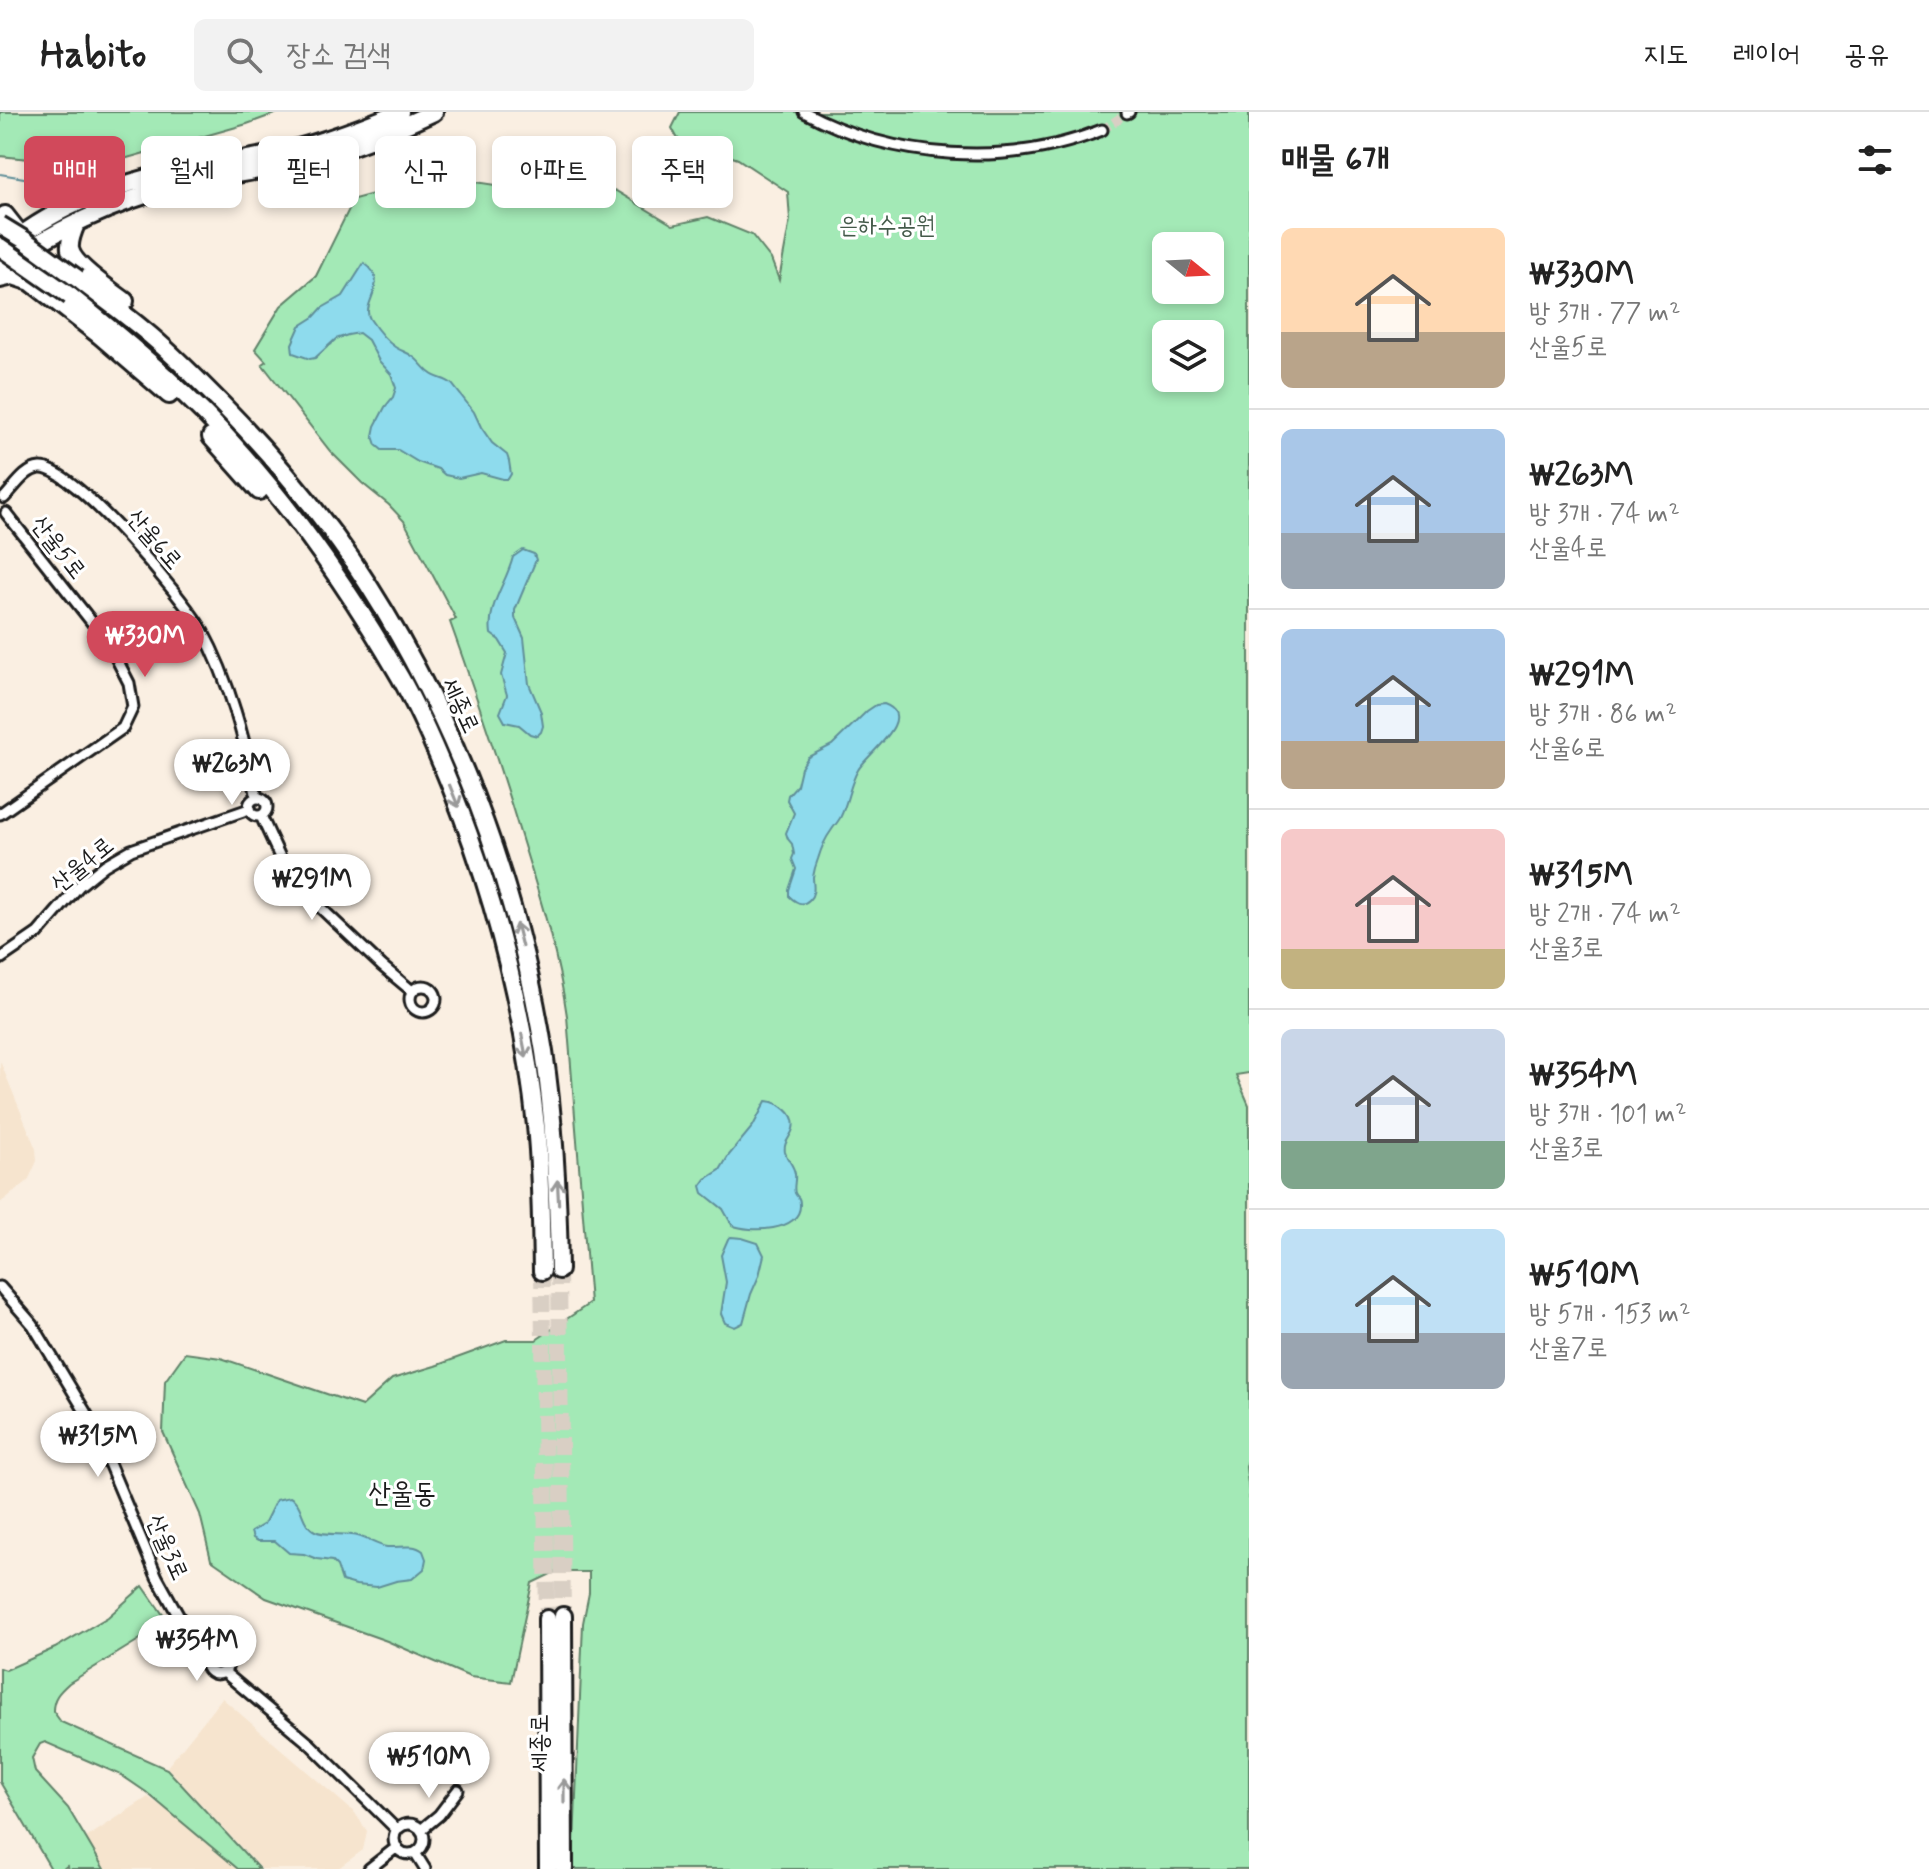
<!DOCTYPE html>
<html lang="ko">
<meta charset="utf-8">
<style>
:root{--surface:#fff;--page:#f2f2f2;--text:#222;--muted:#767676;--line:#e0e0e0;--accent:#d1495b}
body{margin:0;font-family:Mynerve,"Poor Story",sans-serif;background:var(--page);color:var(--text);height:100vh;display:flex;flex-direction:column;font-size:30px;white-space:nowrap}
*{box-sizing:border-box;margin:0}
p{font-size:26px;color:var(--muted)}
.icon{flex:none;width:44px;height:44px;fill:none;stroke:currentColor;stroke-width:2;stroke-linecap:round;stroke-linejoin:round}
.map{position:relative;flex:1;overflow:hidden}
.drawer{display:flex;flex-direction:column;background:var(--surface);width:680px}
.drawer>*{flex:none}
.hud{position:absolute;left:24px;top:24px;width:760px;height:72px;display:flex;gap:16px}
.needle{width:52px;rotate:108deg}
.buttons{position:absolute;left:1152px;top:120px;display:grid;gap:16px}
.buttons a{display:grid;place-items:center;width:72px;height:72px;border-radius:12px;background:var(--surface);box-shadow:0 4px 12px #0003;font-size:40px}
.price{position:absolute;translate:-50% -68px;padding:0 18px;border-radius:28px;background:#fff;color:#222;font-size:26px;line-height:52px;filter:drop-shadow(0 2px 4px #0008)}
.price::after{content:'';position:absolute;left:50%;top:48px;width:24px;height:18px;margin-left:-12px;background:inherit;clip-path:polygon(0 0,100% 0,50% 100%)}
.price.on{background:var(--accent);color:#fff}
ul{padding:0;list-style:none}
li{display:flex;align-items:center;gap:24px;height:200px;padding:0 32px}
li+li{border-top:2px solid var(--line)}
li span{display:grid;place-items:center;flex:none;width:224px;height:160px;border-radius:12px;color:#555}
li>.icon{margin-inline-start:auto}
span .icon{width:96px;height:96px;fill:#fffc;stroke-width:1}
li b{font-size:34px}
h2{display:flex;justify-content:space-between;align-items:center;height:96px;padding:0 32px;font-size:34px}
.tag{padding:0 28px;border-radius:12px;background:var(--surface);box-shadow:0 4px 12px #0003;font-size:28px;line-height:72px}
.tag.on{background:var(--accent);color:#fff}
header{display:flex;align-items:center;gap:48px;box-sizing:border-box;height:112px;padding:0 40px;background:var(--surface);border-bottom:2px solid var(--line)}
header strong{font-size:38px}
nav{display:flex;gap:44px;margin-inline-start:auto;font-size:28px}
.search{width:560px;height:72px;background:var(--page);display:flex;align-items:center;gap:20px;box-sizing:border-box;padding:0 28px;border-radius:12px;color:var(--muted);font-size:30px}
main{display:flex;flex:1;min-height:0}
.map>svg:first-child{display:block}
.built{fill:#f6e4ce}
.green{fill:#a3e9b6;stroke:#608269;stroke-width:2;fill-rule:evenodd}
.water{fill:#8edbed;stroke:#608f99;stroke-width:2}
.lines{fill:none;stroke-linecap:round;stroke-linejoin:round}
.stream{stroke:#608f99;stroke-width:2}
.street-tunnel{stroke:#d9cfc4;stroke-width:9;stroke-dasharray:9 4.5;stroke-linecap:butt}
.highway-tunnel{stroke:#d9cfc4;stroke-width:16;stroke-dasharray:16 8;stroke-linecap:butt}
.street-casing{stroke:#1c1c1c;stroke-width:15}
.highway-casing{stroke:#1c1c1c;stroke-width:22}
.street{stroke:#fff;stroke-width:9}
.highway{stroke:#fff;stroke-width:16}
.highway-bridge-casing{stroke:#1c1c1c;stroke-width:22;stroke-linecap:butt}
.highway-bridge{stroke:#fff;stroke-width:16}
.oneway{stroke:#999}
.labels{text-anchor:middle;stroke-width:6;stroke-linejoin:round;paint-order:stroke}
.park-label{font-size:24px;fill:#445a4a;stroke:#fff}
.street-label{font-size:24px;fill:#1c1c1c;stroke:#fff}
.quarter-label{font-size:28px;fill:#1c1c1c;stroke:#fff}
</style>
<header>
<strong>Habito</strong>
<div class="search"><svg class="icon" aria-label="search" viewBox="0 0 24 24"><circle cx="10" cy="10" r="6"/><path d="M15 15l6 6"/></svg>장소 검색</div>
<nav><a>지도</a><a>레이어</a><a>공유</a></nav>
</header>
<main>
<div class="map">
<svg width="1249" height="1757" viewBox="0 0 1249 1757">
<rect width="100%" height="100%" fill="#faefe2"/>
<filter id="ink" filterUnits="userSpaceOnUse"><feTurbulence type="fractalNoise" baseFrequency=".0125" numOctaves="2"/><feDisplacementMap in="SourceGraphic" scale="16" xChannelSelector="R" yChannelSelector="G"/><feConvolveMatrix kernelMatrix="1 2 1 2 8 2 1 2 1" color-interpolation-filters="sRGB"/></filter>
<g filter="url(#ink)">
<path class="built" d="M 0,949 L 36,1037 L 37,1049 L 28,1069 L 0,1091 Z
M 222,1586 L 355,1701 L 367,1719 L 363,1738 L 337,1757 L 261,1757 L 167,1655 Z
M 148,1685 L 185,1710 L 237,1757 L 105,1757 L 86,1726 Z"/>
<path class="green" d="M 0,0 L 280,0 L 247,12 L 99,54 L 0,44 Z
M 680,0 L 1249,0 L 1249,961 L 1236,963 L 1249,993 L 1249,1344 L 1246,1355 L 1249,1380 L 1249,1757 L 573,1757 L 583,1511 L 589,1481 L 589,1460 L 555,1460 L 532,1471 L 511,1570 L 470,1565 L 387,1529 L 266,1486 L 211,1448 L 200,1402 L 163,1320 L 165,1269 L 185,1241 L 221,1246 L 362,1294 L 392,1267 L 435,1254 L 506,1228 L 536,1228 L 590,1191 L 567,904 C 559,847 542,792 525,737 C 502,661 477,585 450,510 L 456,507 L 404,409 L 389,393 L 362,371 L 330,339 L 262,252 L 266,249 L 255,237 L 281,194 L 316,164 L 354,87 L 388,78 L 476,70 L 528,78 L 583,68 L 616,79 L 673,113 L 708,105 L 752,123 L 771,147 L 779,168 L 790,108 L 788,80 L 738,47 L 721,41 C 699,58 681,35 672,16 ZM 1166,134 L 1210,134 L 1210,178 L 1166,178 ZM 1166,222 L 1210,222 L 1210,266 L 1166,266 Z
M 143,1474 L 168,1510 L 69,1571 C 59,1580 53,1586 53,1599 L 61,1610 L 167,1657 L 259,1757 L 238,1757 L 146,1680 L 121,1663 L 45,1630 L 40,1632 L 32,1646 L 35,1660 L 68,1696 L 104,1757 L 69,1757 L 67,1754 L 63,1757 L 51,1757 L 0,1670 L 0,1556 L 6,1558 L 55,1536 L 108,1505 Z"/>
<path class="water" d="M 364,151 C 392,170 360,191 370,207 C 376,216 386,229 395,235 C 401,239 407,240 412,244 C 419,248 423,256 430,261 C 437,267 445,266 452,272 L 474,300 L 481,315 L 492,331 L 507,343 L 509,349 L 511,362 L 508,367 L 503,367 L 481,361 L 459,366 L 445,363 L 438,357 L 418,350 L 398,338 L 382,338 L 376,333 L 373,324 L 375,314 L 385,295 L 393,285 L 396,276 L 391,262 L 379,249 L 368,228 L 359,221 L 348,223 L 336,227 L 315,246 L 310,247 L 293,241 L 292,232 L 300,214 L 314,205 L 322,196 L 343,184 Z
M 523,438 L 534,442 L 536,448 L 515,498 L 515,506 L 524,526 L 529,572 L 541,600 L 543,614 L 541,620 L 537,624 L 530,622 L 519,613 L 505,610 L 500,601 L 507,583 L 501,563 L 507,541 L 499,528 L 491,522 C 487,493 506,472 513,445 Z
M 884,592 C 920,605 866,643 858,658 C 850,671 848,690 841,704 C 839,709 834,714 831,719 C 825,727 821,737 818,747 C 816,752 814,759 813,765 C 813,773 816,781 809,788 C 802,795 795,790 789,784 L 789,778 L 796,757 L 792,747 L 794,742 L 792,732 L 788,727 L 786,721 L 794,701 L 787,688 L 788,683 L 797,673 L 801,656 L 808,645 L 832,633 L 867,599 L 876,593 Z
M 766,989 C 779,990 797,1001 793,1017 C 791,1025 783,1030 785,1040 C 787,1048 794,1053 795,1062 C 796,1069 793,1075 795,1081 C 798,1087 800,1084 800,1092 C 802,1120 749,1121 732,1113 L 723,1097 L 703,1081 L 701,1074 L 706,1067 L 720,1058 L 729,1043 L 753,1014 Z
M 731,1125 L 742,1126 L 758,1131 L 764,1143 L 759,1164 L 751,1182 L 743,1211 L 735,1215 L 725,1211 L 721,1202 L 726,1170 L 721,1143 L 728,1127 Z
M 290,1385 C 304,1392 300,1412 315,1419 C 325,1424 341,1421 352,1423 C 365,1424 375,1433 387,1435 C 399,1436 413,1431 423,1439 L 426,1447 L 424,1457 L 412,1467 L 396,1469 L 377,1475 L 356,1473 L 342,1469 L 337,1454 L 332,1449 L 317,1447 L 304,1442 L 289,1441 L 275,1429 L 258,1429 L 253,1426 L 251,1420 L 264,1412 L 276,1388 Z"/>
<g class="lines">
<path class="stream" d="M 0,62 L 72,74"/>
<path class="street-tunnel" d="M 1102,18 L 1127,1"/>
<path class="highway-tunnel" d="M 559,1158 L 563,1504
M 542,1159 L 547,1507"/>
<g class="street-casing">
<path id="street" d="M 804,0 C 894,48 1008,56 1102,18
M 1127,1 L 1129,0
M 4,386 C 14,376 25,357 40,356 C 74,354 184,487 202,518 C 230,569 245,630 257,686
M249 695a9 9 0 1 1 18 0a9 9 0 1 1-18 0Z
M 0,702 L 123,616 L 133,595 L 129,571 L 109,532 L 6,401
M 261,704 L 285,756 L 306,782 L 382,854 L 412,879
M 0,847 L 38,821 L 79,774 L 105,753 L 131,738 L 249,697
M410 887a13 13 0 1 1 26 0a13 13 0 1 1-26 0Z
M 0,1175 L 33,1213 L 92,1311 L 157,1465 L 183,1512 L 208,1544
M206 1551a11 11 0 1 1 22 0a11 11 0 1 1-22 0Z
M 224,1560 L 311,1633 L 397,1718
M394 1727a15 15 0 1 1 30 0a15 15 0 1 1-30 0Z
M 421,1718 L 439,1703 L 458,1678
M 415,1741 L 425,1757
M 369,1757 L 397,1735"/>
</g>
<g class="highway-casing">
<path id="highway" d="M 5,103 L 16,117 L 18,130
M 76,112 C 73,119 69,128 70,137 C 73,154 111,178 125,189
M 11,131 C 57,94 119,71 177,59 C 209,53 241,49 273,42 C 317,33 359,17 400,0
M 0,156 C 50,120 116,89 176,74 C 220,63 265,59 308,48 C 351,37 393,19 434,0
M 0,167 L 13,164 L 31,170 L 99,223 L 169,283
M 78,167 C 101,185 124,201 145,219 C 172,241 196,266 220,290 C 268,339 313,391 352,448 C 451,595 516,765 544,940 C 555,1012 558,1085 559,1158
M 70,184 C 131,233 192,284 243,343 C 303,411 355,487 400,565 C 420,600 436,638 451,675 C 494,783 524,898 536,1014 C 541,1062 541,1110 542,1159
M 211,325 L 259,379
M 563,1504 L 564,1757
M 547,1507 L 548,1757"/>
</g>
<use href="#street" class="street"/>
<use href="#highway" class="highway"/>
<g class="highway-bridge-casing">
<path id="highway-bridge" d="M 0,113 L 23,127 L 78,167
M 0,135 L 70,184"/>
</g>
<use href="#highway-bridge" class="highway-bridge"/>
</g>
<defs><path id="oneway-shaft" d="M-6 0H5M1.5-3L5.5 0L1.5 3" fill="none" stroke-width="1.6" stroke-linecap="round" stroke-linejoin="round" transform="scale(2)"/></defs>
<g class="oneway">
<use href="#oneway-shaft" transform="translate(454 684) rotate(68)"/>
<use href="#oneway-shaft" transform="translate(519 823) rotate(-104)"/>
<use href="#oneway-shaft" transform="translate(524 934) rotate(79)"/>
<use href="#oneway-shaft" transform="translate(558 1080) rotate(-93)"/>
<use href="#oneway-shaft" transform="translate(564 1679) rotate(-90)"/>
</g>
</g>
<g class="labels">
<g class="park-label">
<text x="887" y="121">은하수공원</text>
</g>
<g class="street-label">
<text transform="translate(155 427) rotate(49)" y="8">산울6로</text>
<text transform="translate(59 435) rotate(52)" y="8">산울5로</text>
<text transform="translate(461 593) rotate(65)" y="8">세종로</text>
<text transform="translate(82 752) rotate(-39)" y="8">산울4로</text>
<text transform="translate(168 1435) rotate(66)" y="8">산울3로</text>
<text transform="translate(539 1631) rotate(-90)" y="8">세종로</text>
</g>
<g class="quarter-label">
<text x="402" y="1390">산울동</text>
</g>
</g>
</svg>
<div class="buttons">
<a><svg class="needle" viewBox="-14 -14 28 28"><path d="M0-13l5 13h-10z" fill="#e53935"/><path d="M0 13l5-13h-10z" fill="#767676"/></svg></a>
<a><svg class="icon" aria-label="layers" viewBox="0 0 24 24"><path d="M12 4l9 5-9 5-9-5zM3 14l9 5 9-5"/></svg></a>
</div>
<b class="price on" style="left:145px;top:567px">₩330M</b>
<b class="price" style="left:232px;top:695px">₩263M</b>
<b class="price" style="left:312px;top:810px">₩291M</b>
<b class="price" style="left:98px;top:1367px">₩315M</b>
<b class="price" style="left:197px;top:1571px">₩354M</b>
<b class="price" style="left:429px;top:1688px">₩510M</b>
<div class="hud">
<a class="tag on">매매</a>
<a class="tag">월세</a>
<a class="tag">필터</a>
<a class="tag">신규</a>
<a class="tag">아파트</a>
<a class="tag">주택</a>
</div>
</div>
<section class="drawer">
<h2>매물 6개<svg class="icon" aria-label="filters" viewBox="0 0 24 24"><path d="M4 7h16M4 17h16"/><circle cx="9" cy="7" r="2"/><circle cx="15" cy="17" r="2"/></svg></h2>
<ul>
<li><span style="background:linear-gradient(#ffd9b3 65%,#b9a48a 0)"><svg class="icon" aria-label="home" viewBox="0 0 24 24"><path d="M3 11l9-7 9 7M6 9v11h12V9"/></svg></span><div><b>₩330M</b><p>방 3개 · 77 m²</p><p>산울5로</p></div></li>
<li><span style="background:linear-gradient(#a9c7e8 65%,#9aa5b1 0)"><svg class="icon" aria-label="home" viewBox="0 0 24 24"><path d="M3 11l9-7 9 7M6 9v11h12V9"/></svg></span><div><b>₩263M</b><p>방 3개 · 74 m²</p><p>산울4로</p></div></li>
<li><span style="background:linear-gradient(#a9c7e8 70%,#b9a48a 0)"><svg class="icon" aria-label="home" viewBox="0 0 24 24"><path d="M3 11l9-7 9 7M6 9v11h12V9"/></svg></span><div><b>₩291M</b><p>방 3개 · 86 m²</p><p>산울6로</p></div></li>
<li><span style="background:linear-gradient(#f6c9c9 75%,#c2b280 0)"><svg class="icon" aria-label="home" viewBox="0 0 24 24"><path d="M3 11l9-7 9 7M6 9v11h12V9"/></svg></span><div><b>₩315M</b><p>방 2개 · 74 m²</p><p>산울3로</p></div></li>
<li><span style="background:linear-gradient(#c9d6e8 70%,#7fa58c 0)"><svg class="icon" aria-label="home" viewBox="0 0 24 24"><path d="M3 11l9-7 9 7M6 9v11h12V9"/></svg></span><div><b>₩354M</b><p>방 3개 · 101 m²</p><p>산울3로</p></div></li>
<li><span style="background:linear-gradient(#bfe0f5 65%,#9aa5b1 0)"><svg class="icon" aria-label="home" viewBox="0 0 24 24"><path d="M3 11l9-7 9 7M6 9v11h12V9"/></svg></span><div><b>₩510M</b><p>방 5개 · 153 m²</p><p>산울7로</p></div></li>
</ul>
</section>
</main>
